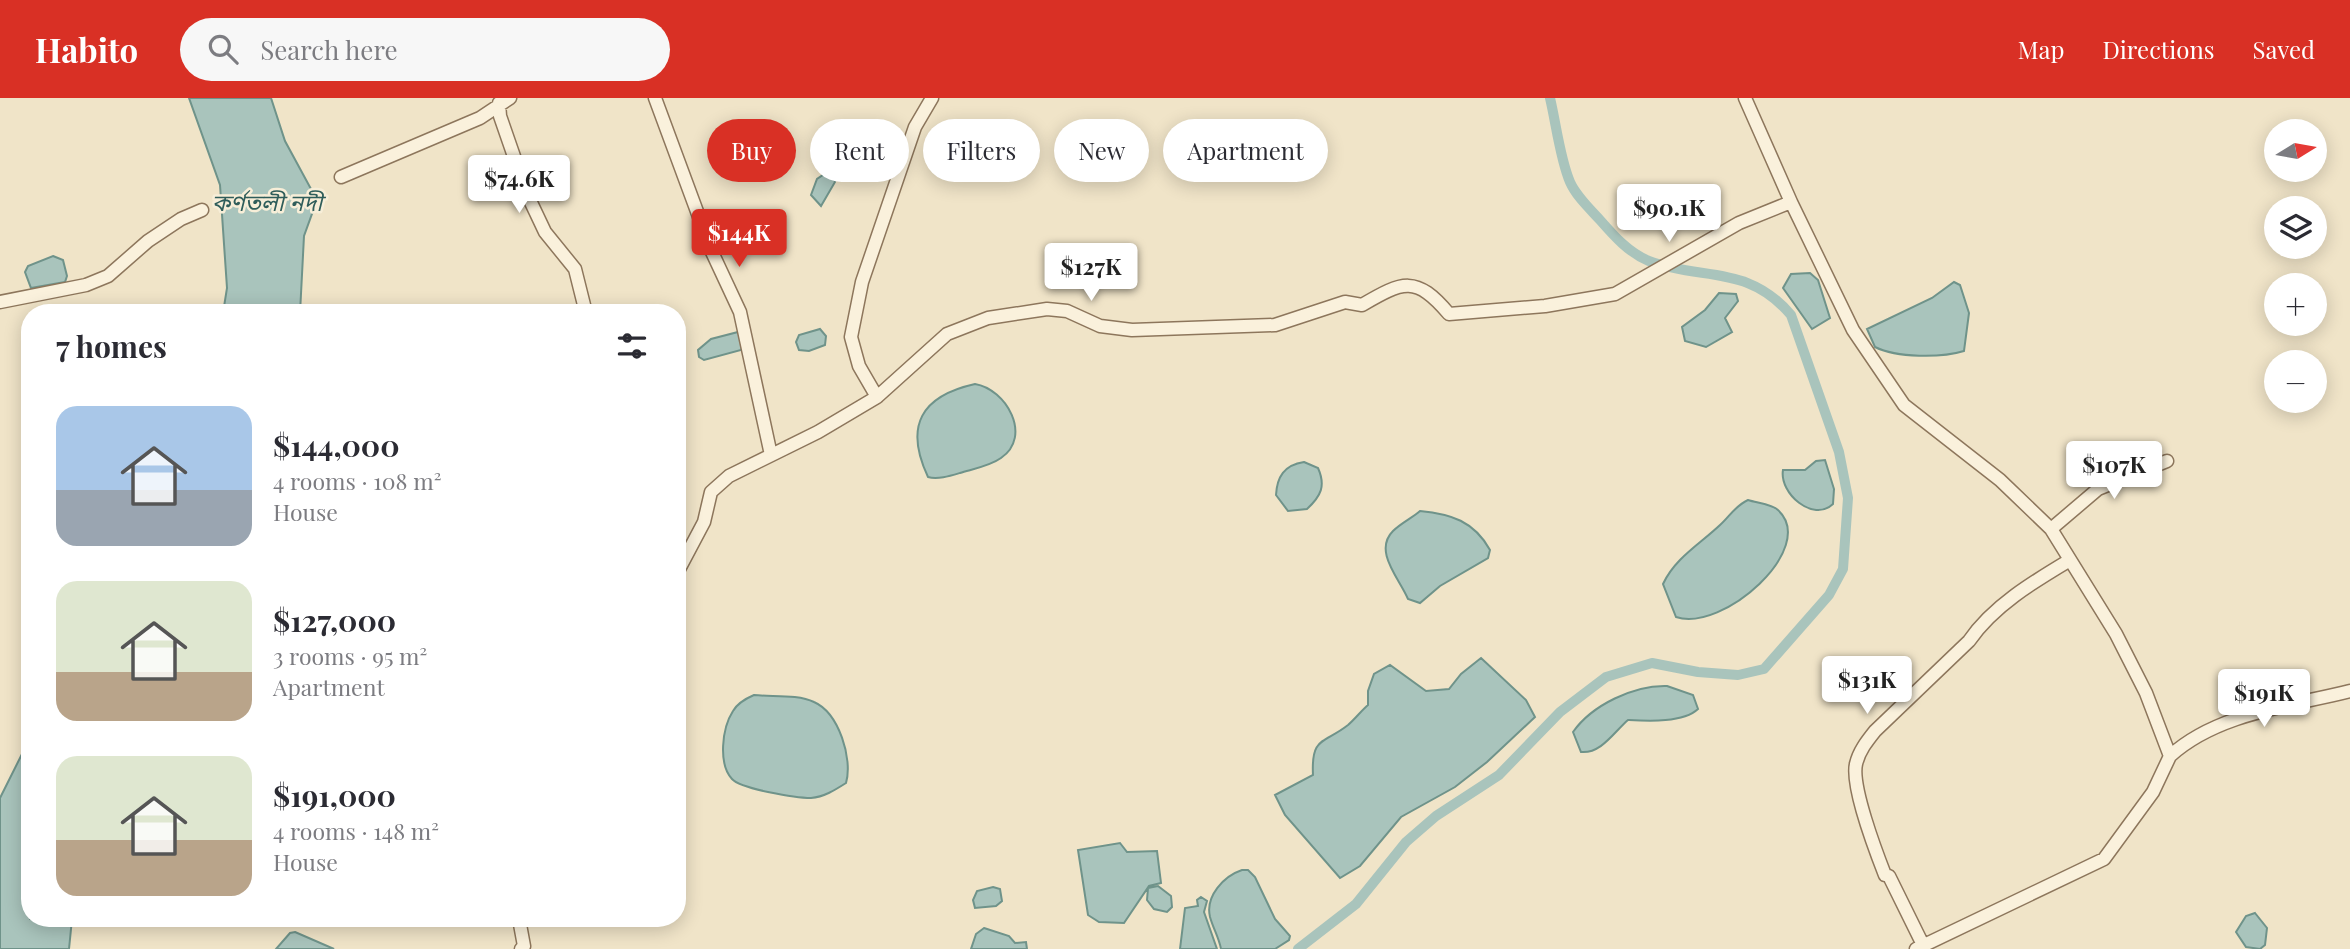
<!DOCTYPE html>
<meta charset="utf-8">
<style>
:root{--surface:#fff;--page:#f7f7f7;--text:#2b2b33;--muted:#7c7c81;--accent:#d93025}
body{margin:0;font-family:"Playfair Display","Noto Sans Bengali",serif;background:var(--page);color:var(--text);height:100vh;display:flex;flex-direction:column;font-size:26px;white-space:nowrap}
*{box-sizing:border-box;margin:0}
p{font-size:23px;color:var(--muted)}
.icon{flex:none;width:38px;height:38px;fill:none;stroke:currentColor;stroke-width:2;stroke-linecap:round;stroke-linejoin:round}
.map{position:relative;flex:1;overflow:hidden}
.drawer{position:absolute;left:21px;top:206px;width:665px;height:623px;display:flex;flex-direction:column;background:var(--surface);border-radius:28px;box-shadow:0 4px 18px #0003}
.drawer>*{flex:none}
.guide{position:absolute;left:707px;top:21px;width:665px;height:63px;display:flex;gap:14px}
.needle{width:46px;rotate:79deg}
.tools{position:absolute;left:2264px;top:21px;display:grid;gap:14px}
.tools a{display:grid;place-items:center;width:63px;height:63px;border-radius:50%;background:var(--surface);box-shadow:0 4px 18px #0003;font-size:35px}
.price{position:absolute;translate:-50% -60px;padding:0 16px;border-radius:7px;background:#fff;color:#222;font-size:23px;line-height:46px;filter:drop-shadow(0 2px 4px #0008)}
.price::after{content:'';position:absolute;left:50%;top:42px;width:21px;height:16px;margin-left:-10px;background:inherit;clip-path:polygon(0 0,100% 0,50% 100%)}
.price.selected{background:var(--accent);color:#fff}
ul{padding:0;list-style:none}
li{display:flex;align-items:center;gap:21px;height:175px;padding:0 35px}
li span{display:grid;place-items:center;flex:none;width:196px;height:140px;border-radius:21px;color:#555}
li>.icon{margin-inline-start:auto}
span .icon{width:84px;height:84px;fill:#fffc;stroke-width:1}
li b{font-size:30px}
h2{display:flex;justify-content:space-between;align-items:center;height:84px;padding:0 35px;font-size:30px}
.pill{padding:0 24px;border-radius:32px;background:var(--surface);box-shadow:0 4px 18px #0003;font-size:24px;line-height:63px}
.pill.selected{background:var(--accent);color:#fff}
header{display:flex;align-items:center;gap:42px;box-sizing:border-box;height:98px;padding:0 35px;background:var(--accent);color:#fff}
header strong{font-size:33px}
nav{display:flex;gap:38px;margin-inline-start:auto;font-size:24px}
.search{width:490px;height:63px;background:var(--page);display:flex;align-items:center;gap:18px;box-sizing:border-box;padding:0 24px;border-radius:38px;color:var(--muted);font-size:26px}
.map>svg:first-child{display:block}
.water{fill:#a9c4bc;stroke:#6f938a;stroke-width:2}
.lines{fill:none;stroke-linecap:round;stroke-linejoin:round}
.canal{stroke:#a9c4bc;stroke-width:10}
.minor-casing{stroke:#8d765c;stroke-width:15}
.minor{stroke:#faf1dc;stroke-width:12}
.labels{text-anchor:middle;stroke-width:5;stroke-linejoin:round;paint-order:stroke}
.water-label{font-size:23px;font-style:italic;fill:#2f5d5a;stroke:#f7eed8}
</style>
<header>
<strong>Habito</strong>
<div class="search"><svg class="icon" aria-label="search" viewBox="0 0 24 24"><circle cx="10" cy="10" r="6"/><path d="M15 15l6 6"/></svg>Search here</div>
<nav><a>Map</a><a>Directions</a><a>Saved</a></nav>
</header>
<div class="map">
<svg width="2350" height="851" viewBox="0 0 2350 851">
<rect width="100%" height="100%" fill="#f0e4c8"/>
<path class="water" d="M 189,0 L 271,0 L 285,43 L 317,102 L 304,138 L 300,215 L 223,215 L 227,190 L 220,87 Z
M 826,75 L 833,78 L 835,84 L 821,108 L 811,97 L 817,81 Z
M 53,158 L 63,162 L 67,178 L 65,184 L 31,190 L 25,174 L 28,168 Z
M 1810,175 L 1818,182 L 1830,220 L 1812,231 L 1783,190 L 1791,176 Z
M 1954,184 L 1960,187 L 1969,215 L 1964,253 C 1941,260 1897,260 1875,249 L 1867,231 L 1932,200 Z
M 1719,195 L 1736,196 L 1738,203 L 1725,220 L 1732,234 L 1706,249 L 1685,243 L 1682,229 L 1705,212 Z
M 820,231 L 826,238 L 825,247 L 809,253 L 799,252 L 796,244 L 799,237 Z
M 738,234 L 743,247 L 741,252 L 704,262 L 699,259 L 698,252 L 711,241 Z
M 975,286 C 1006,291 1033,338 1001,360 C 990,368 973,371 960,375 C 950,378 937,382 928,379 C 904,328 921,298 975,286 Z
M 1825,362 L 1834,391 L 1833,406 C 1813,425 1779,395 1783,372 L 1805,372 L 1816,363 Z
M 1304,364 L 1318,370 C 1326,388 1321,398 1307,411 L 1288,413 L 1276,397 C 1277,379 1284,367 1304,364 Z
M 1748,402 C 1757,405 1772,406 1778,412 C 1819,450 1722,535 1676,519 L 1663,486 C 1675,460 1700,446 1720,427 C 1729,419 1736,407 1748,402 Z
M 1420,413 C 1451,416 1474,423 1490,452 L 1488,460 L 1440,488 L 1420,505 L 1408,501 C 1399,480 1373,453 1393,433 C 1401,425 1412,420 1420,413 Z
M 1481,560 L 1526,602 L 1535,619 L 1487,664 L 1455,689 L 1401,719 L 1360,768 L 1340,780 L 1285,717 L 1275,697 L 1313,677 C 1311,638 1324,646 1348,627 C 1355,621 1361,613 1368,607 L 1368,593 L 1374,576 L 1390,567 L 1426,593 L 1449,591 L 1461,576 Z
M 1667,588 L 1693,597 L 1698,611 C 1683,625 1648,623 1628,622 C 1614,634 1601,656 1581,654 L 1573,634 C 1592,607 1634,587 1667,588 Z
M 754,597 C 772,599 798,596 814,604 C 839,615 853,661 846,685 C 835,692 824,699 811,700 C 796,700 741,691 732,681 C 718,666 722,630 733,613 C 737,606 747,600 754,597 Z
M 30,640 L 30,821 L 72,821 L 69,851 L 0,851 L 0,700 Z
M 1120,745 L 1127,754 L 1157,753 L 1161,785 L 1149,788 L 1124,825 L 1099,824 L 1088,817 L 1078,752 Z
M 1242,772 L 1248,772 L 1255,779 L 1275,821 L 1290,838 L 1289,842 L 1275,851 L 1221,851 C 1219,840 1213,830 1210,819 C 1205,798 1224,778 1242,772 Z
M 1158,788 L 1171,798 L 1172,809 L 1167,814 L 1154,811 L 1147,802 L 1148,790 Z
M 993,789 L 1000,791 L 1002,803 L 996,808 L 975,810 L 973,802 L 977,793 Z
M 1201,799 L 1207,803 L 1204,814 L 1217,851 L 1180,851 L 1185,810 L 1198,808 L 1197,802 Z
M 2255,815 L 2267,830 L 2265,847 L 2260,851 L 2246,849 L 2236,834 L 2246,818 Z
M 984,830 L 1009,838 L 1015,845 L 1026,844 L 1027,851 L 971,851 L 976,836 Z
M 295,834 L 334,851 L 276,851 L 290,835 Z"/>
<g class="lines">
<path class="canal" d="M 1298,851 L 1356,806 L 1406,744 L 1436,718 L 1499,677 L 1560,614 L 1606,579 L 1652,565 L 1698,574 L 1738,577 L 1764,571 L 1829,497 L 1843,471 L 1848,400 L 1839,354 L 1791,217 C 1748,166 1703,183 1649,163 C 1629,155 1614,138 1600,122 C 1590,111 1576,98 1570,84 C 1560,61 1556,25 1550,0"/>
<g class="minor-casing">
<path id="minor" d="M 655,0 L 712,154 L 740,214 L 771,357
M 1745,0 L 1791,104
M 499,5 L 500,18 L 527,96 L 545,134 L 575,171 L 586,215
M 341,79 L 480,20 L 510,0
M 0,204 L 86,187 L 108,178 L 148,143 L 181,121 L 202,112
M 877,299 L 859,268 L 851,239 L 862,184 L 915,29 L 932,0
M 2051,431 L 2098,391 L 2167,363
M 677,475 L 704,424 L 711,394 L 729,378 L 818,334 L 877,299 L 947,236 L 988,220 L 1047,211 L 1067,213 L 1100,228 L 1132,232 L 1275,227 L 1345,204 L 1362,207 C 1403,183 1416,177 1449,216 L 1545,208 L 1615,196 L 1739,125 L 1791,104 L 1853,232 L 1904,307 L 2000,382 L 2051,431 L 2116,536 L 2146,595 L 2170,658 L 2153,694 L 2104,761 L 1916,851
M 2170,658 C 2217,615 2291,608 2350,593
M 519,821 L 524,848 L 521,851
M 1925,851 L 1889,778 L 1885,777 C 1876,754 1851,688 1856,666 C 1859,653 1867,643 1875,633 L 1969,543 C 1993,508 2033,484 2070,462"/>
</g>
<use href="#minor" class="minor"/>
</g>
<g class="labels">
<g class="water-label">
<text x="267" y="113">কর্ণতলী নদী</text>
</g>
</g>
</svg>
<div class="tools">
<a><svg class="needle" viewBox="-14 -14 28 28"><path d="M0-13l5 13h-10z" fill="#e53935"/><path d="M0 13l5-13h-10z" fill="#7c7c81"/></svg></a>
<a><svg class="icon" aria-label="layers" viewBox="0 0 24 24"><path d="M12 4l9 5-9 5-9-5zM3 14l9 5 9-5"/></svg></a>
<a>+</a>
<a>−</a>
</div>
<b class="price" style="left:519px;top:117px">$74.6K</b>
<b class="price" style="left:1669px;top:146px">$90.1K</b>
<b class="price selected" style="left:739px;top:171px">$144K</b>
<b class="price" style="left:1091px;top:205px">$127K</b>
<b class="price" style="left:2114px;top:403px">$107K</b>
<b class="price" style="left:1867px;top:618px">$131K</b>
<b class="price" style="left:2264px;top:631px">$191K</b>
<div class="guide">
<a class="pill selected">Buy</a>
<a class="pill">Rent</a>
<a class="pill">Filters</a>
<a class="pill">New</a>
<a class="pill">Apartment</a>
</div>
<section class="drawer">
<h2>7 homes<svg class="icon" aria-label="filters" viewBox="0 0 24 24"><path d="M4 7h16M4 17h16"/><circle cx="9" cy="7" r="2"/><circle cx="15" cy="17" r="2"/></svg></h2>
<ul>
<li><span style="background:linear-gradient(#a9c7e8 60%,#9aa5b1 0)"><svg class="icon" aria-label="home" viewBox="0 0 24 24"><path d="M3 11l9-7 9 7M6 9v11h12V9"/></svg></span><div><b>$144,000</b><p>4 rooms · 108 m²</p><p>House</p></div></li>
<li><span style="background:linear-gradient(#dfe7d0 65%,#b9a48a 0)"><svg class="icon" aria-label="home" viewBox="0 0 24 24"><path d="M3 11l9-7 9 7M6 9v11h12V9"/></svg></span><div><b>$127,000</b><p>3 rooms · 95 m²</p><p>Apartment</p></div></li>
<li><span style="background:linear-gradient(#dfe7d0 60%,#b9a48a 0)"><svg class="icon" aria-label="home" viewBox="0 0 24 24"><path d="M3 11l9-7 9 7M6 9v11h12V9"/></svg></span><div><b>$191,000</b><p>4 rooms · 148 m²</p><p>House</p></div></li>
</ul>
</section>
</div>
